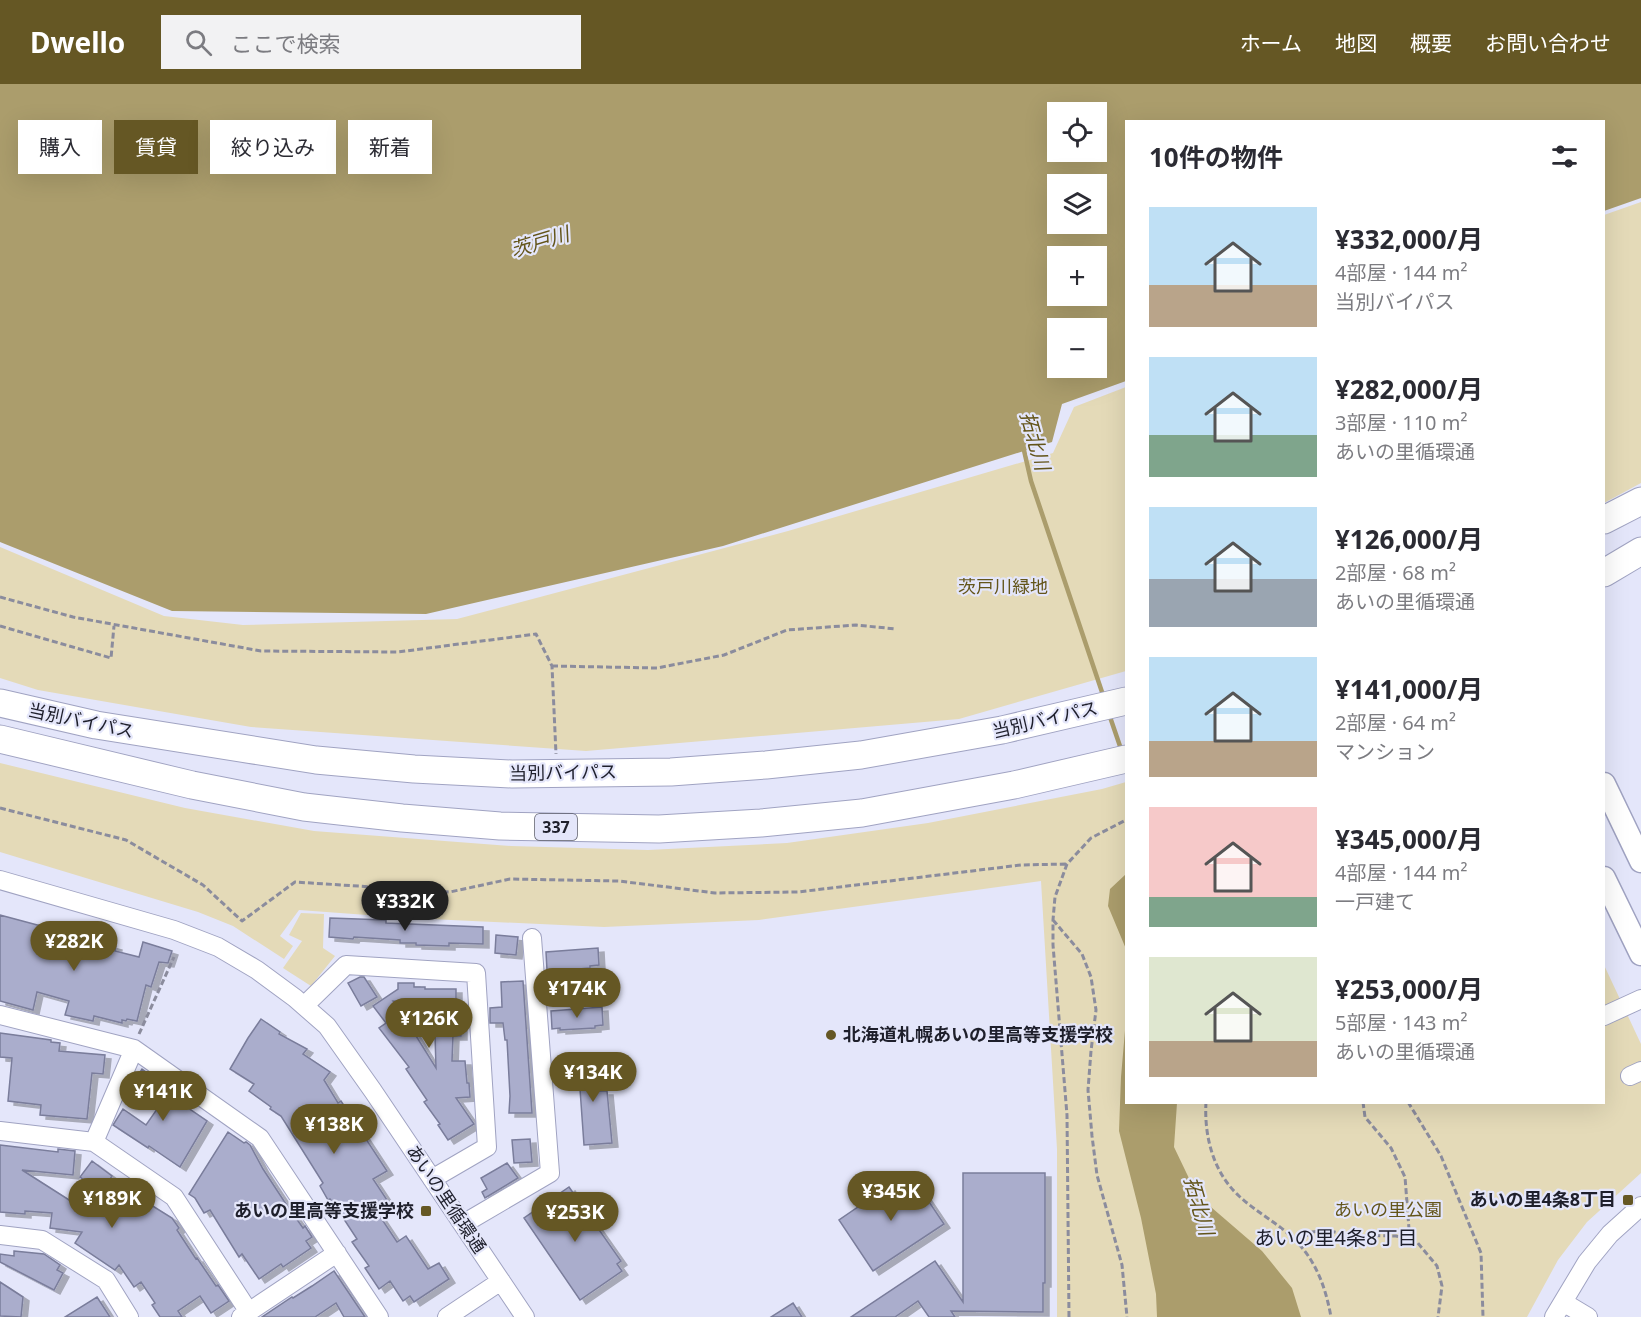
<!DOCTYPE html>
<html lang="ja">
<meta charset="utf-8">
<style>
:root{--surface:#fff;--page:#f2f2f3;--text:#2b2b33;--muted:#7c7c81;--accent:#655724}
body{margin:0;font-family:"Noto Sans","Noto Sans JP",sans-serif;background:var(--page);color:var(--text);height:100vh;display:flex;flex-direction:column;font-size:22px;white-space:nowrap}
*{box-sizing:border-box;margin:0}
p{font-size:20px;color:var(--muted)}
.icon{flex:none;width:33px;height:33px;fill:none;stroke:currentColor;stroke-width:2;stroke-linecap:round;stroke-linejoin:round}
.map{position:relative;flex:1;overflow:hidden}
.details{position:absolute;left:1125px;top:36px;width:480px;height:984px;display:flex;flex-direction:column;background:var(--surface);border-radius:0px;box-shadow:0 6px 24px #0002}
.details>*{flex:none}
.banner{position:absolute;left:18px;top:36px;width:570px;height:54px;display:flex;gap:12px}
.buttons{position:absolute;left:1047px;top:18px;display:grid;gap:12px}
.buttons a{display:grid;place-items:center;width:60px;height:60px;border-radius:0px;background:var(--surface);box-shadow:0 6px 24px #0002;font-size:30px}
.price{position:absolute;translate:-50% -51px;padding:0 14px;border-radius:21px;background:var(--accent);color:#fff;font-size:20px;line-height:39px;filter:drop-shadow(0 2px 3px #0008)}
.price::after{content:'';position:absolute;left:50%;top:36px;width:18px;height:14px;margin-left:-9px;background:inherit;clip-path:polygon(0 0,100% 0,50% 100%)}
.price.on{background:#222;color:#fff}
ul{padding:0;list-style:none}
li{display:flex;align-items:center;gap:18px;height:150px;padding:0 24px}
li span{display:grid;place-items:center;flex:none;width:168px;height:120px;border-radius:0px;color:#555}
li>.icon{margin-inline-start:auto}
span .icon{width:72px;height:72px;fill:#fffc;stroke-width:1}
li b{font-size:26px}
h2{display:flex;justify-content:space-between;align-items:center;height:72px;padding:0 24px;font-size:26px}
.chip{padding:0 21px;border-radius:0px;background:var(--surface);box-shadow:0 6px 24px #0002;font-size:21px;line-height:54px}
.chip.on{background:var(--accent);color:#fff}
header{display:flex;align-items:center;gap:36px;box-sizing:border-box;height:84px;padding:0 30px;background:var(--accent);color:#fff}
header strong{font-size:28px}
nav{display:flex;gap:33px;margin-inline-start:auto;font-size:21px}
.search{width:420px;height:54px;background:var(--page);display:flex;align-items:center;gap:15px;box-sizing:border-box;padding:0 21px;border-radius:0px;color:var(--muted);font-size:22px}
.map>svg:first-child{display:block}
.green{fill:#e4dab8}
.water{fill:#ab9d6c;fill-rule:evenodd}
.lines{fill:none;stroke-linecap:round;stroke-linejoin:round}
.stream{stroke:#ab9d6c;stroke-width:4.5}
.building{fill:#aaadcc;stroke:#7a7d9b;stroke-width:1.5;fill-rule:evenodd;filter:url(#shadow)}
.minor-casing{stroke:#a0a3c2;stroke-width:20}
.major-casing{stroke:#a0a3c2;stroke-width:25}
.highway-casing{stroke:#a0a3c2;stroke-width:29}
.path{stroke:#8b8c9d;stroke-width:3;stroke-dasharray:6 3;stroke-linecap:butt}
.minor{stroke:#fff;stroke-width:18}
.major{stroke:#fff;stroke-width:22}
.highway{stroke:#fff;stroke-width:27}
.poi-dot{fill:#655724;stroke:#e4e6fa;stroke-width:2}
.labels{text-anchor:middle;stroke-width:4.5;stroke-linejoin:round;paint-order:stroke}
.shield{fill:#e4e6fa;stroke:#595b69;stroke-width:1.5}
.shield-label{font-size:16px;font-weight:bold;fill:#1e1f2b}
.park-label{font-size:18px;fill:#64551a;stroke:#e4e6fa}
.street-label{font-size:18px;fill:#1e1f2b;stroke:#e4e6fa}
.poi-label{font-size:18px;font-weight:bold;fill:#1e1f2b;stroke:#e4e6fa;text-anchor:end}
.water-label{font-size:20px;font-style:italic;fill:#635419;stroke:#e4e6fa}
.neighbourhood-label{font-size:20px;fill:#1e1f2b;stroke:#e4e6fa}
</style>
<header>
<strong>Dwello</strong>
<div class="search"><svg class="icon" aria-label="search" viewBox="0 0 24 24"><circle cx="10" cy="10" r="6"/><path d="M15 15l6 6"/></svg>ここで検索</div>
<nav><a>ホーム</a><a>地図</a><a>概要</a><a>お問い合わせ</a></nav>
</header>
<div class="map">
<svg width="1641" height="1233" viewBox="0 0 1641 1233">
<defs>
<filter id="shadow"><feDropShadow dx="6" dy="4" stdDeviation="0" flood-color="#0004"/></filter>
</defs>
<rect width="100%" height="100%" fill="#e4e6fa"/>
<path class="green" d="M 1641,118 L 1641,399 L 1604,419 L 1604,131 Z
M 1126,303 L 1126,587 L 959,635 L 586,667 L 251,643 L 38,606 L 0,594 L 0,463 L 164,532 L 243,541 L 457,535 L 788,447 L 1053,369 L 1074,323 Z
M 0,679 L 185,724 L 314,747 L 511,762 L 648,766 L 787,759 L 928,739 L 1102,705 L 1126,698 L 1126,1018 L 1604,1018 L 1604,881 L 1641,960 L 1641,1089 L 1587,1138 L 1558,1176 L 1527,1233 L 1057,1233 L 1057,1065 L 1041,797 L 759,836 L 604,843 L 408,834 L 299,826 L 280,852 L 293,862 L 284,875 L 233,842 L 198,828 L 0,768 Z
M 301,829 L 324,830 L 323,864 L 335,872 L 311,902 L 283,884 L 302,857 L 289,851 Z"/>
<path class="water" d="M 0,0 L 1641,0 L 1641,114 L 1604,127 L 1604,38 L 1126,38 L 1126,297 L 1062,320 L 1052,358 L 723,462 L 426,530 L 172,527 L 0,458 ZM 1058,28 L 1096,28 L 1096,68 L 1058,68 ZM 1058,100 L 1096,100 L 1096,140 L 1058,140 ZM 1058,172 L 1096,172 L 1096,212 L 1058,212 ZM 1058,244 L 1096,244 L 1096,284 L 1058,284 Z
M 1126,790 L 1126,865 L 1108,822 L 1110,805 Z
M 1126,935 L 1126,1018 L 1177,1019 L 1174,1063 L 1197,1111 L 1262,1167 L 1292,1204 L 1301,1233 L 1157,1233 L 1156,1210 L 1141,1134 L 1119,1047 L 1121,993 Z"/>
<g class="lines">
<path class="stream" d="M 1023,362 L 1031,397 L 1104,614
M 1109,630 L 1122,668"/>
</g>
<path class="building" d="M 0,831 L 116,862 L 115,867 L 139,873 L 143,858 L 172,867 L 168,879 L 159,878 L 151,903 L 146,901 L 137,937 L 127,935 L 126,937 L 122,936 L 122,939 L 94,932 L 93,937 L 65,931 L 69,917 L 37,908 L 33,926 L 0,917 Z
M 330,834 L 386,836 L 386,839 L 483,843 L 483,860 L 449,859 L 449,862 L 416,861 L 416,859 L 400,859 L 400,856 L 354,853 L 353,855 L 329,853 Z
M 496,851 L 518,853 L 516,871 L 495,869 Z
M 598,864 L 599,881 L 590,882 L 590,884 L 556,887 L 556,885 L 547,886 L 546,868 Z
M 360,893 L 364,893 L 377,913 L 361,922 L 348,899 Z
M 523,897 L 532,1029 L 509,1029 L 510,1012 L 507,956 L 505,956 L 503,939 L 490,939 L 490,924 L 502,923 L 501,898 Z
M 398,899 L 414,899 L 414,903 L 425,903 L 425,905 L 456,905 L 456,934 L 461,933 L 461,952 L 453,952 L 452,977 L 465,977 L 467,999 L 469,999 L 470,1013 L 456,1014 L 474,1040 L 448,1056 L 438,1041 L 440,1040 L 424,1018 L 427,1016 L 406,985 L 409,983 L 379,944 L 386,939 L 373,922 L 398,905 ZM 393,917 L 434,919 L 436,984 L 403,931 Z
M 602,923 L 603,941 L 595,942 L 595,944 L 560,946 L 560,944 L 552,945 L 551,927 Z
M 261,935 L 280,948 L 279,950 L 307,965 L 303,970 L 330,988 L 324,996 L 338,1019 L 341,1017 L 387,1087 L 373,1095 L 391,1122 L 379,1131 L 397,1158 L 406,1152 L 428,1185 L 439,1179 L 449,1195 L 414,1218 L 410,1212 L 403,1217 L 390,1197 L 379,1205 L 365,1184 L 369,1182 L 352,1158 L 357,1155 L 336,1123 L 330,1115 L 328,1116 L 320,1102 L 323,1099 L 281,1032 L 270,1025 L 271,1023 L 249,1007 L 254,1000 L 230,985 L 248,954 Z
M 0,949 L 51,956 L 51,958 L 60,959 L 59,967 L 105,971 L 103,990 L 92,989 L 87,1035 L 40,1031 L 41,1021 L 8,1017 L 12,974 L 0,973 Z
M 598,972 L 600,1007 L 607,1007 L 612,1059 L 584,1061 L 579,991 L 575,991 L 574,974 Z
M 142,985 L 175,1009 L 172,1013 L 207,1037 L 180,1083 L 149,1062 L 148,1064 L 113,1041 L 123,1025 L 146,1041 L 160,1021 L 137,1004 L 138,1003 L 133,999 Z
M 228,1048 L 244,1059 L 246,1058 L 250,1061 L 263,1085 L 284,1117 L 303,1144 L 305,1142 L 312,1153 L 306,1157 L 311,1164 L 283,1183 L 281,1180 L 259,1195 L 242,1170 L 239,1173 L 210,1126 L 204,1129 L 195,1114 L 189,1110 Z
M 530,1055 L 532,1078 L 514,1079 L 512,1056 Z
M 0,1061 L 58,1068 L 58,1065 L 75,1067 L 73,1091 L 22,1086 L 91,1130 L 104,1111 L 80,1093 L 92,1077 L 112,1092 L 109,1097 L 142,1119 L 143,1116 L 172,1134 L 179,1144 L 177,1146 L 196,1175 L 197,1174 L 216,1202 L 218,1201 L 229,1217 L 211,1229 L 200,1212 L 178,1227 L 182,1233 L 160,1233 L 152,1221 L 155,1219 L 141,1198 L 134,1203 L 119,1181 L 115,1186 L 75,1159 L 82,1148 L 50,1144 L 52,1129 L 25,1127 L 25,1130 L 0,1128 Z
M 507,1079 L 518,1094 L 485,1114 L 482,1108 L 487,1105 L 481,1094 Z
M 909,1088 L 944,1140 L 873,1187 L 839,1136 Z
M 963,1089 L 1045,1089 L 1045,1199 L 1043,1199 L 1043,1228 L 951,1227 L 955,1233 L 929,1233 L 918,1217 L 895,1233 L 851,1233 L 935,1177 L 963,1218 Z
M 569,1103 L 621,1177 L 617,1180 L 622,1187 L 580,1216 L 524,1134 Z
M 14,1167 L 44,1170 L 60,1181 L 57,1186 L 63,1189 L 54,1206 L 0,1178 L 0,1170 L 14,1172 Z
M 334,1187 L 365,1233 L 344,1233 L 336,1219 L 315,1233 L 262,1233 L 292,1213 L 293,1214 L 312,1202 Z
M 0,1198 L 23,1213 L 21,1233 L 0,1232 Z
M 97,1213 L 110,1233 L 65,1233 Z
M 793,1219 L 802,1233 L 771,1233 Z"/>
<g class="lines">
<g class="minor-casing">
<path id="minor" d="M 0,796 L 174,846 L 218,863 L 257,886 L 295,914 L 327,942 L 373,1007 L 525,1233
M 304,922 L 346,881 L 476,889 L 487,1063 L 432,1095
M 0,931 L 134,965 L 260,1054 L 379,1233
M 1604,932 L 1641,915
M 1630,992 L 1641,987
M 0,1047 L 94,1058 L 174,1113 L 249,1228
M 94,1058 L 134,965
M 463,1140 L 550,1089 L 532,854
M 0,1151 L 42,1156 L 106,1196 L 129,1233
M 1563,1218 L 1588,1233
M 241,1233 L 337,1169
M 447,1233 L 501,1197
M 1554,1233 L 1587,1178 L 1610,1150 L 1641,1122"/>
</g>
<g class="major-casing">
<path id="major" d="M 1604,700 L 1641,777
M 1604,794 L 1641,870"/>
</g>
<g class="highway-casing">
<path id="highway" d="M 1604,436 L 1641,417
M 1604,489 L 1641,467
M 0,619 L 96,641 L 316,676 L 414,685 L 512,690 L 671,688 L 766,681 L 861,671 L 1002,646 L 1126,617
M 0,655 L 192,701 L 304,723 L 402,734 L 500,742 L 659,745 L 761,739 L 862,729 L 1014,701 L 1126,675"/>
</g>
<path class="path" d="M 0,513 L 73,533 L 261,567 L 398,568 L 536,550 L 552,582 L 556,670
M 0,542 L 111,574 L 114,542
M 552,582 L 657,584 L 724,571 L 787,546 L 856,541 L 896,545
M 0,724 L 126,756 L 203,801 L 242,837 L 295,798 L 450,808 L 510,795 L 619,797 L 715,809 L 798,808 L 1021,781 L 1067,780
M 1053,836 L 1082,870 L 1091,893 L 1096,926 L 1091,967 L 1088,1006 L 1092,1052 L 1097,1091 L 1122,1181 L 1127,1233
M 139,950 L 174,873
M 1206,1018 C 1204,1052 1213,1088 1239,1112 C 1257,1129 1280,1140 1297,1158 C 1317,1179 1326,1205 1331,1233
M 1363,1018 L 1365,1033 L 1391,1064 L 1405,1093 L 1409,1145 L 1416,1156
M 1408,1018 L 1441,1072 L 1481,1169 L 1483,1233
M 1297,1158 L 1312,1148 L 1326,1146 L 1348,1151 L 1396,1152 L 1417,1158 L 1437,1182 L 1442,1202 L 1438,1233
M 1069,1233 L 1067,1031 L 1053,861 L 1053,836 L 1055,813 L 1067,780 L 1091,754 L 1126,736"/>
<use href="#minor" class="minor"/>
<use href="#major" class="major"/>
<use href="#highway" class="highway"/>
</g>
<g class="poi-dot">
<circle cx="831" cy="951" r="6"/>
<rect x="1622" y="1110" width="12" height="12" rx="3"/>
<rect x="420" y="1121" width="12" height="12" rx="3"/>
</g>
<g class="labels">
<rect class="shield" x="535" y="730" width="42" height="26" rx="4.5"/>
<g class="shield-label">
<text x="556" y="749">337</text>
</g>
<g class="park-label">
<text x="1003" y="509">茨戸川緑地</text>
<text x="1388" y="1132">あいの里公園</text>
</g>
<g class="street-label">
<text transform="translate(1045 636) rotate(-13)" y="6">当別バイパス</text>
<text transform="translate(81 637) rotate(12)" y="6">当別バイパス</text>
<text transform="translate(563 689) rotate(-1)" y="6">当別バイパス</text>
<text transform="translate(446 1115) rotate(56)" y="6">あいの里循環通</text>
</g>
<g class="poi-label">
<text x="843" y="957" text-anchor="start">北海道札幌あいの里高等支援学校</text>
<text x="1616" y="1122">あいの里4条8丁目</text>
<text x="414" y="1133">あいの里高等支援学校</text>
</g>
<g class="water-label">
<text transform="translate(540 158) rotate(-17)" y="7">茨戸川</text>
<text transform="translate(1035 357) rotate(74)" y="7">拓北川</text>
<text transform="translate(1199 1122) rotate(74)" y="7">拓北川</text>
</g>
<g class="neighbourhood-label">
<text x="1336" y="1161">あいの里4条8丁目</text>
</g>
</g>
</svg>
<div class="buttons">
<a><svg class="icon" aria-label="locate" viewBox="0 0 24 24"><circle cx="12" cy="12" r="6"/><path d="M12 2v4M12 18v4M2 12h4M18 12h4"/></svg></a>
<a><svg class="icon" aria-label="layers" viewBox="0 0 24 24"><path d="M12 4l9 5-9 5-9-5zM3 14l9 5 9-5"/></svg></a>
<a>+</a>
<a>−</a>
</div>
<b class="price on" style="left:405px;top:848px">¥332K</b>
<b class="price" style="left:74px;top:888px">¥282K</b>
<b class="price" style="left:577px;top:935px">¥174K</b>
<b class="price" style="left:429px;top:965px">¥126K</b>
<b class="price" style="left:593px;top:1019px">¥134K</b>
<b class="price" style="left:163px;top:1038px">¥141K</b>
<b class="price" style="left:334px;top:1071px">¥138K</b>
<b class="price" style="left:891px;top:1138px">¥345K</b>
<b class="price" style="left:112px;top:1145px">¥189K</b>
<b class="price" style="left:575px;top:1159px">¥253K</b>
<div class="banner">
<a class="chip">購入</a>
<a class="chip on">賃貸</a>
<a class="chip">絞り込み</a>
<a class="chip">新着</a>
</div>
<section class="details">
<h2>10件の物件<svg class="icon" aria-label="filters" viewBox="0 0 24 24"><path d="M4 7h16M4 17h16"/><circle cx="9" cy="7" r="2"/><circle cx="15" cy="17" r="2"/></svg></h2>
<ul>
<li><span style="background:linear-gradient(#bfe0f5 65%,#b9a48a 0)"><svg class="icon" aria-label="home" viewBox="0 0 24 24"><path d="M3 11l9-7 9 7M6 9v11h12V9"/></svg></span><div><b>¥332,000/月</b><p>4部屋 · 144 m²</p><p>当別バイパス</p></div></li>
<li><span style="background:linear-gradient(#bfe0f5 65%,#7fa58c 0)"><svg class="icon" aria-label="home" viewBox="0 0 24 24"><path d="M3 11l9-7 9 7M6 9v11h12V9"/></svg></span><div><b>¥282,000/月</b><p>3部屋 · 110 m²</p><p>あいの里循環通</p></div></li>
<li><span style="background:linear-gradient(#bfe0f5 60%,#9aa5b1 0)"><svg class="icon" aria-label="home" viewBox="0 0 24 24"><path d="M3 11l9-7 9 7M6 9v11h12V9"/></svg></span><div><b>¥126,000/月</b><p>2部屋 · 68 m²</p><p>あいの里循環通</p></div></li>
<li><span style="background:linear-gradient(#bfe0f5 70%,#b9a48a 0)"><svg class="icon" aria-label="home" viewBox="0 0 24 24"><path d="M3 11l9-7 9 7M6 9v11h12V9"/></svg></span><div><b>¥141,000/月</b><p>2部屋 · 64 m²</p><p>マンション</p></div></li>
<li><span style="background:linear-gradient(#f6c9c9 75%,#7fa58c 0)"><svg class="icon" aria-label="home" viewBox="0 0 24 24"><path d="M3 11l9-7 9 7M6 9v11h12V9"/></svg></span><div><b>¥345,000/月</b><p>4部屋 · 144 m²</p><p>一戸建て</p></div></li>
<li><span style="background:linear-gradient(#dfe7d0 70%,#b9a48a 0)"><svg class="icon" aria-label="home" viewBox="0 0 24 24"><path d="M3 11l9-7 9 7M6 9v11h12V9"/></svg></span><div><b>¥253,000/月</b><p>5部屋 · 143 m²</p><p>あいの里循環通</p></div></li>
</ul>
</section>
</div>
